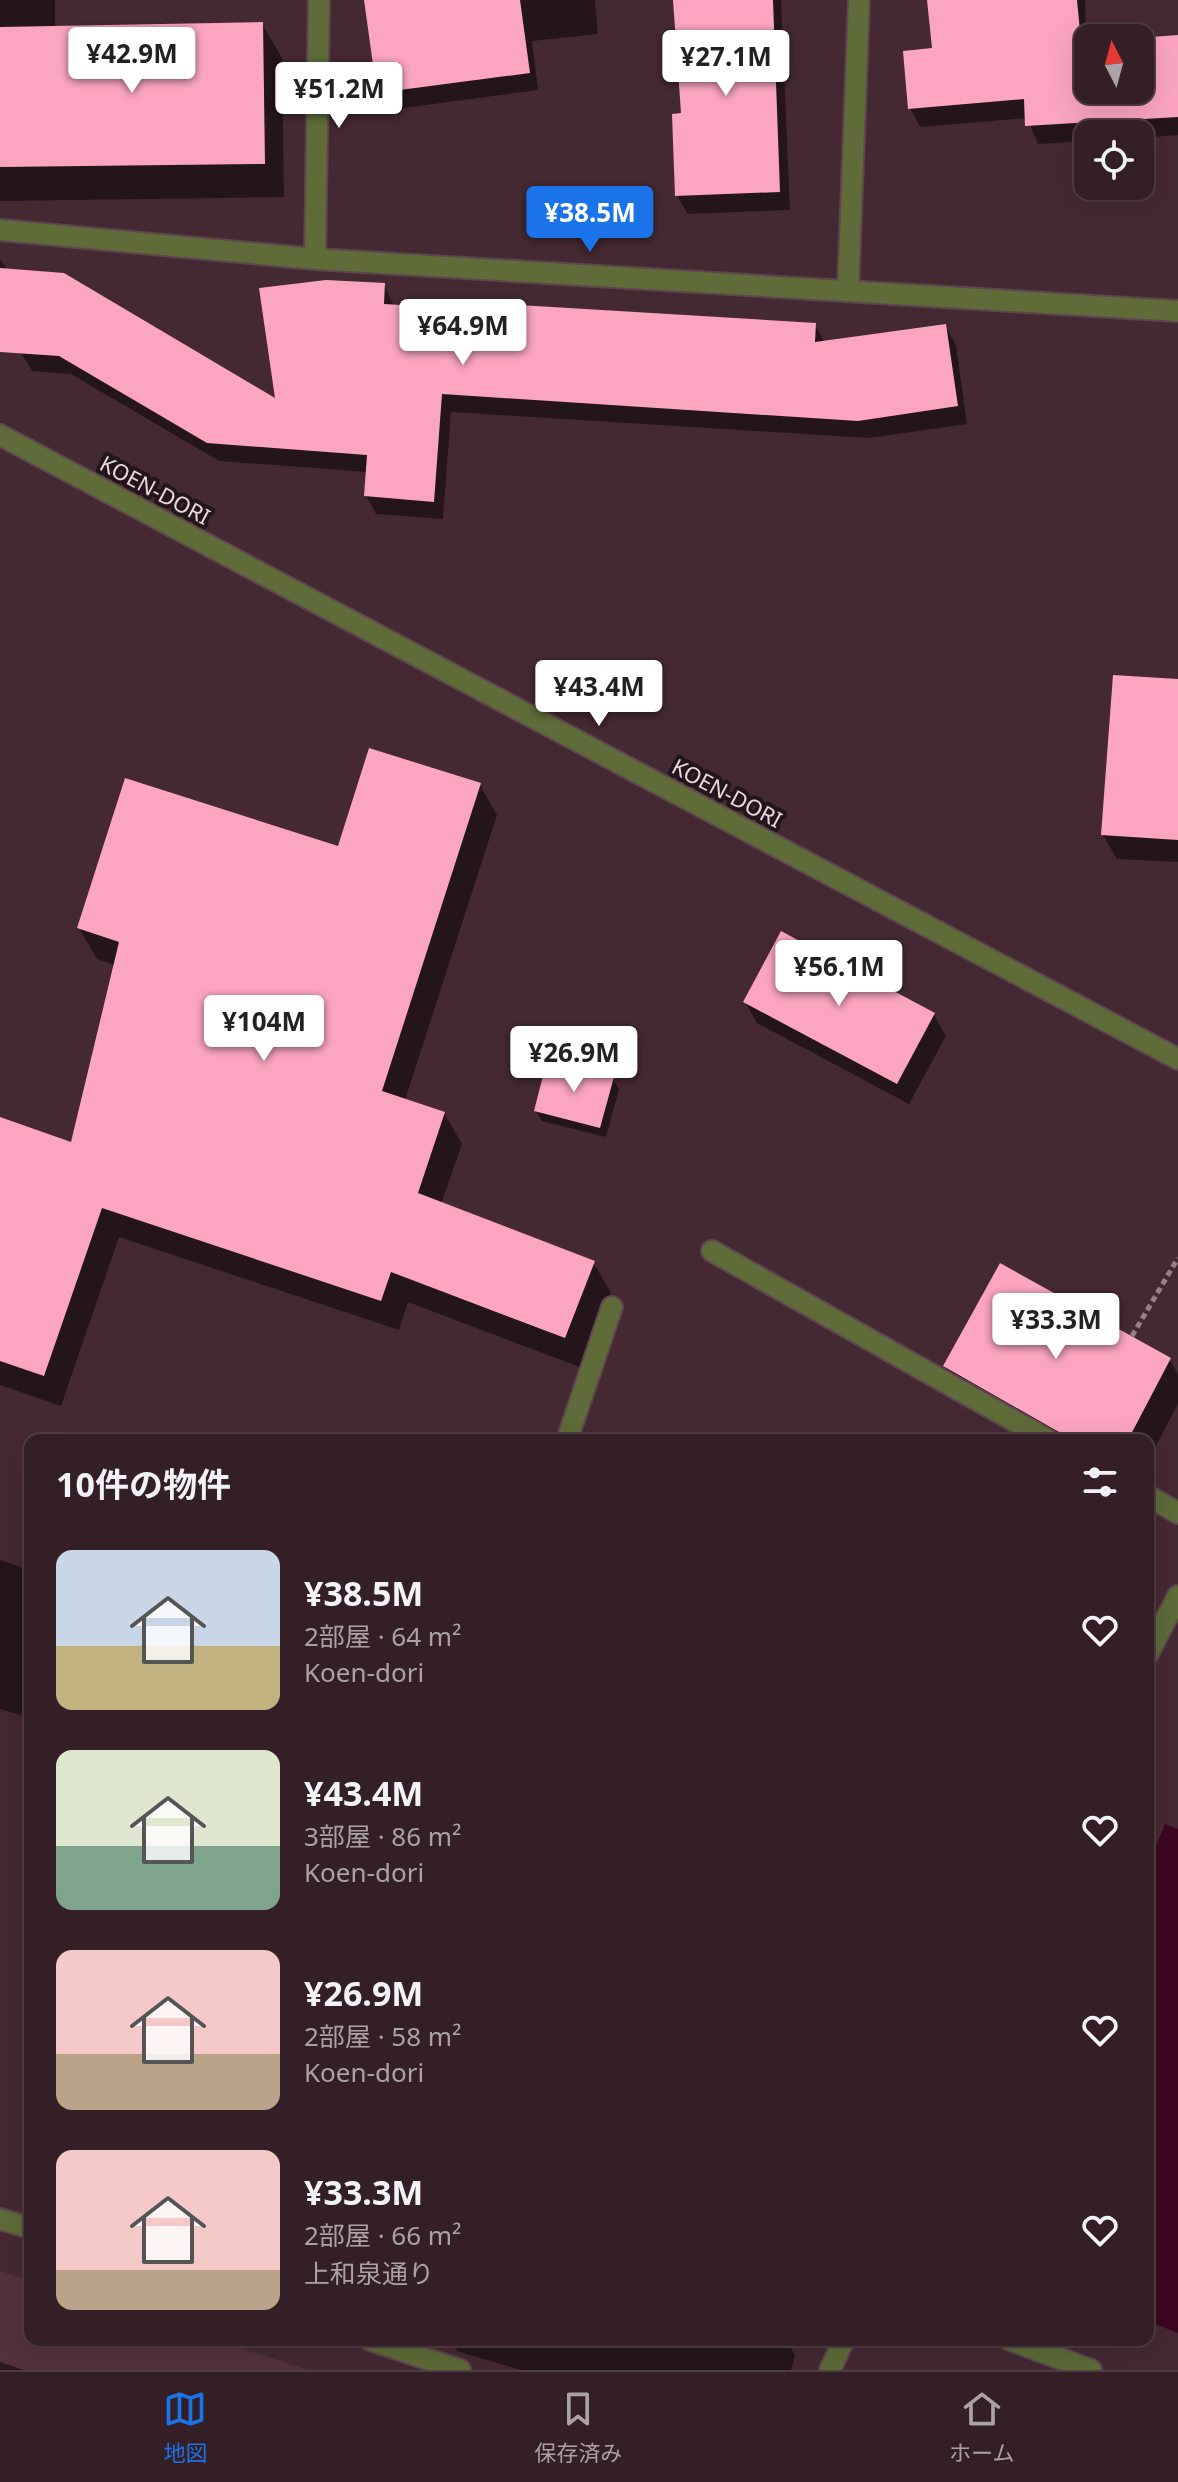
<!DOCTYPE html>
<html lang="ja">
<meta charset="utf-8">
<style>
:root{--surface:#341f26;--page:#3c272e;--text:#f1f3f6;--muted:#a9a2a7;--line:#4e3d43;--accent:#1a73e8}
body{margin:0;font-family:"Noto Sans","Noto Sans JP",sans-serif;background:var(--page);color:var(--text);height:100vh;display:flex;flex-direction:column;font-size:30px;white-space:nowrap}
*{box-sizing:border-box;margin:0}
p{font-size:26px;color:var(--muted)}
.icon{flex:none;width:44px;height:44px;fill:none;stroke:currentColor;stroke-width:2;stroke-linecap:round;stroke-linejoin:round}
.map{position:relative;flex:1;overflow:hidden}
.panel{position:absolute;left:24px;top:1434px;width:1130px;height:912px;display:flex;flex-direction:column;background:var(--surface);border-radius:16px;box-shadow:0 8px 32px #0002,0 0 0 2px var(--line)}
.panel>*{flex:none}
.needle{width:52px;rotate:354deg}
.controls{position:absolute;left:1074px;top:24px;display:grid;gap:16px}
.controls a{display:grid;place-items:center;width:80px;height:80px;border-radius:16px;background:var(--surface);box-shadow:0 8px 32px #0002,0 0 0 2px var(--line);font-size:40px}
.price{position:absolute;translate:-50% -68px;padding:0 18px;border-radius:8px;background:#fff;color:#222;font-size:26px;line-height:52px;filter:drop-shadow(0 2px 4px #0008)}
.price::after{content:'';position:absolute;left:50%;top:48px;width:24px;height:18px;margin-left:-12px;background:inherit;clip-path:polygon(0 0,100% 0,50% 100%)}
.price.selected{background:var(--accent);color:#fff}
ul{padding:0;list-style:none}
li{display:flex;align-items:center;gap:24px;height:200px;padding:0 32px}
li span{display:grid;place-items:center;flex:none;width:224px;height:160px;border-radius:16px;color:#555}
li>.icon{margin-inline-start:auto}
span .icon{width:96px;height:96px;fill:#fffc;stroke-width:1}
li b{font-size:34px}
h2{display:flex;justify-content:space-between;align-items:center;height:96px;padding:0 32px;font-size:34px}
.menu{display:flex;justify-content:space-around;align-items:center;height:112px;border-top:2px solid var(--line);background:var(--surface);font-size:22px;color:var(--muted)}
.menu a{display:grid;justify-items:center;gap:4px}
.menu .selected{color:var(--accent)}
.map>svg:first-child{display:block}
.built{fill:#54313d}
.water{fill:#3c061f}
.shadow{fill:#0007}
.building{fill:#fba5c1}
.lines{fill:none;stroke-linecap:round;stroke-linejoin:round}
.minor-casing{stroke:#5f454d;stroke-width:24}
.path{stroke:#967f86;stroke-width:5;stroke-dasharray:6 4;stroke-linecap:butt}
.minor{stroke:#5f6b39;stroke-width:20}
.labels{text-anchor:middle;stroke-width:8;stroke-linejoin:round;paint-order:stroke}
.street-label{font-size:22px;fill:#ead8dd;stroke:#23161a}
</style>
<div class="map">
<svg width="1178" height="2370" viewBox="0 0 1178 2370">
<rect width="100%" height="100%" fill="#452932"/>
<path class="built" d="M 0,2271 L 30,2281 L 30,2340 L 215,2340 L 309,2370 L 0,2370 Z"/>
<path class="water" d="M 1165,1824 L 1178,1829 L 1178,2333 L 1148,2321 L 1148,1866 Z"/>
<path class="shadow" d="M 0,0 L 55,0 L 55,28 L 262,24 L 282,58 L 284,197 L 0,201 Z
M 367,0 L 595,0 L 598,34 L 532,41 L 538,90 L 389,110 L 379,93 Z
M 675,0 L 781,0 L 790,210 L 688,214 L 677,196 L 683,115 Z
M 929,0 L 1085,0 L 1088,90 L 1140,90 L 1178,37 L 1178,135 L 1140,138 L 1140,134 L 1088,134 L 1088,141 L 1038,144 L 1027,118 L 920,127 L 910,108 L 934,50 Z
M 0,259 L 8,270 L 0,315 Z
M 27,272 L 277,402 L 384,285 L 394,306 L 815,325 L 825,343 L 945,326 L 956,345 L 967,424 L 869,438 L 451,412 L 443,519 L 376,514 L 366,496 L 367,472 L 219,461 L 71,374 L 32,371 L 21,353 Z
M 1178,681 L 1178,862 L 1117,859 L 1103,835 Z
M 480,785 L 497,815 L 405,1100 L 444,1113 L 462,1144 L 441,1204 L 593,1262 L 611,1293 L 582,1368 L 408,1302 L 399,1330 L 119,1237 L 61,1406 L 0,1385 L 0,1119 L 72,1144 L 115,965 L 97,959 L 79,928 L 339,848 Z
M 745,1002 L 934,1015 L 946,1036 L 909,1104 L 757,1023 Z
M 613,1079 L 619,1089 L 606,1137 L 542,1121 L 536,1111 Z
M 1169,1359 L 1178,1374 L 1178,1404 L 1148,1461 L 1148,1440 L 1042,1440 L 962,1395 L 945,1366 Z
M 0,1560 L 30,1570 L 30,1718 L 0,1709 Z
M 450,2340 L 786,2340 L 795,2355 L 791,2370 L 521,2370 L 457,2351 Z
M 0,2362 L 24,2370 L 0,2370 Z"/>
<path class="building" d="M 364,0 L 520,0 L 530,73 L 377,93 Z
M 673,0 L 773,0 L 780,192 L 675,196 L 672,114 L 681,113 Z
M 927,0 L 1077,0 L 1081,42 L 1088,41 L 1088,90 L 1140,90 L 1138,38 L 1178,35 L 1178,117 L 1025,126 L 1024,99 L 908,109 L 903,51 L 932,48 Z
M 263,22 L 265,164 L 0,167 L 0,27 Z
M 0,268 L 64,273 L 275,398 L 259,288 L 326,280 L 385,283 L 384,304 L 518,312 L 519,305 L 816,323 L 815,342 L 946,324 L 958,406 L 858,421 L 442,394 L 434,502 L 364,496 L 367,455 L 207,443 L 59,356 L 0,352 Z
M 1113,675 L 1178,679 L 1178,840 L 1101,835 Z
M 369,748 L 481,783 L 382,1091 L 445,1112 L 418,1193 L 595,1261 L 565,1338 L 391,1272 L 381,1301 L 102,1208 L 44,1376 L 0,1361 L 0,1117 L 71,1142 L 119,942 L 77,928 L 125,778 L 338,846 Z
M 781,931 L 935,1013 L 897,1084 L 743,1002 Z
M 547,1060 L 614,1077 L 600,1128 L 534,1111 Z
M 1000,1263 L 1171,1358 L 1128,1440 L 1073,1440 L 943,1366 Z"/>
<g class="lines">
<g class="minor-casing">
<path id="minor" d="M 0,230 L 315,259 L 1178,311
M 315,259 L 319,0
M 848,291 L 859,0
M 0,435 L 1178,1059
M 712,1251 L 1048,1440
M 567,1440 L 612,1307
M 1148,1496 L 1178,1513
M 1148,1654 L 1178,1596
M 0,2219 L 30,2228
M 370,2340 L 460,2370
M 1010,2340 L 1091,2370
M 830,2370 L 844,2340"/>
</g>
<path class="path" d="M 1132,1336 L 1178,1258"/>
<use href="#minor" class="minor"/>
</g>
<g class="labels">
<g class="street-label">
<text transform="translate(155 490) rotate(28)" y="8">KOEN-DORI</text>
<text transform="translate(727 793) rotate(28)" y="8">KOEN-DORI</text>
</g>
</g>
</svg>
<div class="controls">
<a><svg class="needle" viewBox="-14 -14 28 28"><path d="M0-13l5 13h-10z" fill="#e53935"/><path d="M0 13l5-13h-10z" fill="#a9a2a7"/></svg></a>
<a><svg class="icon" aria-label="locate" viewBox="0 0 24 24"><circle cx="12" cy="12" r="6"/><path d="M12 2v4M12 18v4M2 12h4M18 12h4"/></svg></a>
</div>
<b class="price" style="left:132px;top:95px">¥42.9M</b>
<b class="price" style="left:726px;top:98px">¥27.1M</b>
<b class="price" style="left:339px;top:130px">¥51.2M</b>
<b class="price selected" style="left:590px;top:254px">¥38.5M</b>
<b class="price" style="left:463px;top:367px">¥64.9M</b>
<b class="price" style="left:599px;top:728px">¥43.4M</b>
<b class="price" style="left:839px;top:1008px">¥56.1M</b>
<b class="price" style="left:264px;top:1063px">¥104M</b>
<b class="price" style="left:574px;top:1094px">¥26.9M</b>
<b class="price" style="left:1056px;top:1361px">¥33.3M</b>
<section class="panel">
<h2>10件の物件<svg class="icon" aria-label="filters" viewBox="0 0 24 24"><path d="M4 7h16M4 17h16"/><circle cx="9" cy="7" r="2"/><circle cx="15" cy="17" r="2"/></svg></h2>
<ul>
<li><span style="background:linear-gradient(#c9d6e8 60%,#c2b280 0)"><svg class="icon" aria-label="home" viewBox="0 0 24 24"><path d="M3 11l9-7 9 7M6 9v11h12V9"/></svg></span><div><b>¥38.5M</b><p>2部屋 · 64 m²</p><p>Koen-dori</p></div><svg class="icon" aria-label="heart" viewBox="0 0 24 24"><path d="M12 20l-8-8c-3-5 5-10 8-4 3-6 11-1 8 4z"/></svg></li>
<li><span style="background:linear-gradient(#dfe7d0 60%,#7fa58c 0)"><svg class="icon" aria-label="home" viewBox="0 0 24 24"><path d="M3 11l9-7 9 7M6 9v11h12V9"/></svg></span><div><b>¥43.4M</b><p>3部屋 · 86 m²</p><p>Koen-dori</p></div><svg class="icon" aria-label="heart" viewBox="0 0 24 24"><path d="M12 20l-8-8c-3-5 5-10 8-4 3-6 11-1 8 4z"/></svg></li>
<li><span style="background:linear-gradient(#f6c9c9 65%,#b9a48a 0)"><svg class="icon" aria-label="home" viewBox="0 0 24 24"><path d="M3 11l9-7 9 7M6 9v11h12V9"/></svg></span><div><b>¥26.9M</b><p>2部屋 · 58 m²</p><p>Koen-dori</p></div><svg class="icon" aria-label="heart" viewBox="0 0 24 24"><path d="M12 20l-8-8c-3-5 5-10 8-4 3-6 11-1 8 4z"/></svg></li>
<li><span style="background:linear-gradient(#f6c9c9 75%,#b9a48a 0)"><svg class="icon" aria-label="home" viewBox="0 0 24 24"><path d="M3 11l9-7 9 7M6 9v11h12V9"/></svg></span><div><b>¥33.3M</b><p>2部屋 · 66 m²</p><p>上和泉通り</p></div><svg class="icon" aria-label="heart" viewBox="0 0 24 24"><path d="M12 20l-8-8c-3-5 5-10 8-4 3-6 11-1 8 4z"/></svg></li>
</ul>
</section>
</div>
<nav class="menu">
<a class="selected"><svg class="icon" aria-label="map" viewBox="0 0 24 24"><path d="M3 6l6-2 6 2 6-2v14l-6 2-6-2-6 2zM9 4v14M15 6v14"/></svg>地図</a>
<a><svg class="icon" aria-label="saved" viewBox="0 0 24 24"><path d="M7 4h10v16l-5-4-5 4z"/></svg>保存済み</a>
<a><svg class="icon" aria-label="home" viewBox="0 0 24 24"><path d="M3 11l9-7 9 7M6 9v11h12V9"/></svg>ホーム</a>
</nav>
